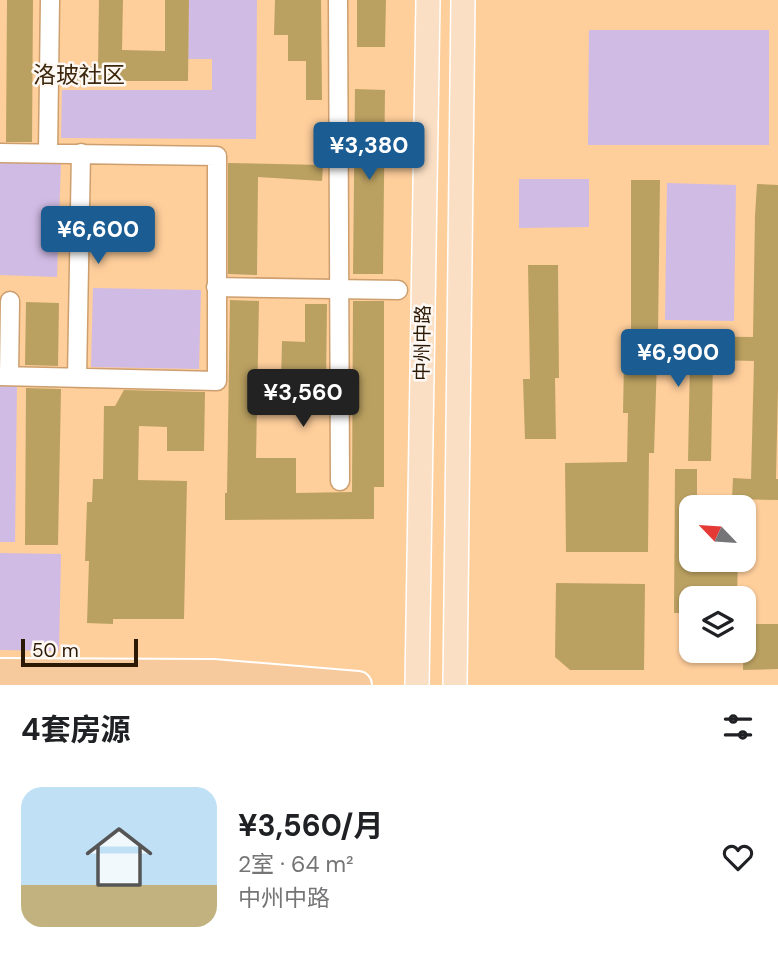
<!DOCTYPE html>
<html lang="zh">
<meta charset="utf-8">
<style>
:root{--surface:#fff;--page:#f2f2f2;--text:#202124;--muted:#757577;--line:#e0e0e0;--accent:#1b5d93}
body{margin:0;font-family:"DM Sans","Noto Sans SC",sans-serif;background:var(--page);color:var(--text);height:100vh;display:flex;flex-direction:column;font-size:26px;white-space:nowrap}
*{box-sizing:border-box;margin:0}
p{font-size:23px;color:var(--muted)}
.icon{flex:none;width:38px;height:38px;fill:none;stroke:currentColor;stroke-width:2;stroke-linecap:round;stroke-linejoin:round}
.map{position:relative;height:685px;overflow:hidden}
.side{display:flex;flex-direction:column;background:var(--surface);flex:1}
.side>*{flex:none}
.needle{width:46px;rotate:295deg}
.buttons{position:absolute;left:679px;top:495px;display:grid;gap:14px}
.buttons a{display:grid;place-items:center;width:77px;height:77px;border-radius:14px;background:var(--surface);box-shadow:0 2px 5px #0004;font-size:35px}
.scale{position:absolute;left:21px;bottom:18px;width:117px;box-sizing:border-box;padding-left:7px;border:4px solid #2b1905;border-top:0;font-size:19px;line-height:24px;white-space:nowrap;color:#2b1905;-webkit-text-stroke:5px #fdf8f3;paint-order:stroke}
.price{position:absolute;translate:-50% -60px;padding:0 16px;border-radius:7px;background:var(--accent);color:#fff;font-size:23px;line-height:46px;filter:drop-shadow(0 2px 4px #0008)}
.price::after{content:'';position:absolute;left:50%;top:42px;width:21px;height:16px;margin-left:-10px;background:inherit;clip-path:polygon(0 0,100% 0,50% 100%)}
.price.selected{background:#222;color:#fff}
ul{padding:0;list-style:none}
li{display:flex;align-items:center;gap:21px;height:175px;padding:0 21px}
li+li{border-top:2px solid var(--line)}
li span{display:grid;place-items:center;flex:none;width:196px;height:140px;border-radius:21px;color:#555}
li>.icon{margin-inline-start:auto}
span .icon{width:84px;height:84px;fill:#fffc;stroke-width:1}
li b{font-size:30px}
h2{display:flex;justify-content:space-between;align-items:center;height:84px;padding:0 21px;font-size:30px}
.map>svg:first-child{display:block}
.green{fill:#d0bbe4}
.building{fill:#bba161}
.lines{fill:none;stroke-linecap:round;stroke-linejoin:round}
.minor-casing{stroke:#cd9f6e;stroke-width:21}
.major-casing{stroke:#fff;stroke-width:26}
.highway-casing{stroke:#fff;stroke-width:30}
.minor{stroke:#fff;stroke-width:18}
.major{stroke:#fadfc4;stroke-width:23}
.highway{stroke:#f6ca9c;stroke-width:26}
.labels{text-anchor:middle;stroke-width:5;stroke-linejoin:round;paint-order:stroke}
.street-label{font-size:19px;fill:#2b1905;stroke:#fdf8f3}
.quarter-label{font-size:23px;fill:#3c260c;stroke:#fdf8f3}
</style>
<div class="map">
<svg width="778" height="685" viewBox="0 0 778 685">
<rect width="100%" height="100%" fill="#fece9b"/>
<path class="green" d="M 189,0 L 257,0 L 256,139 L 61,138 L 62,90 L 212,90 L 212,59 L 188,59 Z
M 589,30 L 769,30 L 769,145 L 588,145 Z
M 0,161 L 61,163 L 57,277 L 0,275 Z
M 519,179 L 589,179 L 589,227 L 519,228 Z
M 667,183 L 736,185 L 734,321 L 665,320 Z
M 93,288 L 201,290 L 199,369 L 91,367 Z
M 0,386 L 17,386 L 15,542 L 0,542 Z
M 0,553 L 61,554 L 59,651 L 0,650 Z"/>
<path class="building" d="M 7,0 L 33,0 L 32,142 L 6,142 Z
M 99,0 L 123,0 L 122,50 L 165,51 L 165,0 L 189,0 L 188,81 L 63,81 L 63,66 L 98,66 Z
M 275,0 L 321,0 L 322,100 L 306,100 L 306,61 L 288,61 L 288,35 L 274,35 Z
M 357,0 L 386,0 L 385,47 L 357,47 Z
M 355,89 L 385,90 L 383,274 L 353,274 Z
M 228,163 L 323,165 L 322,181 L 258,177 L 257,275 L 228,274 Z
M 631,180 L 660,180 L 658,336 L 753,337 L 755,216 L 757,184 L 778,185 L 778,387 L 776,479 L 778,479 L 778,500 L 732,499 L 733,478 L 751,479 L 754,361 L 713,360 L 711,461 L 688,461 L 690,360 L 657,360 L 654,453 L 649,453 L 648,552 L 566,552 L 565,463 L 627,462 L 628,413 L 623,413 L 624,360 L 621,360 L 621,336 L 631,336 Z
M 528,265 L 558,265 L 559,378 L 555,378 L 556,439 L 525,439 L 523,379 L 530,379 Z
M 230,300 L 259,301 L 256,458 L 296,458 L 296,493 L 352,492 L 353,301 L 384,301 L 384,487 L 374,487 L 374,519 L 225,520 L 225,493 L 227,493 Z
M 26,302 L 59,303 L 58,366 L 25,365 Z
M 305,304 L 327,304 L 326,385 L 305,385 L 305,382 L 281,381 L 282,341 L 305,342 Z
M 26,388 L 61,389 L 58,545 L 25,545 Z
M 124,390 L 205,392 L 204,451 L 167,451 L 167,427 L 139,426 L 138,480 L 187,481 L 184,619 L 113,619 L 113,624 L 87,623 L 89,561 L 85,561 L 87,502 L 92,502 L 93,479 L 103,479 L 104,406 L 115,406 Z
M 675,469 L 697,469 L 697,508 L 691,508 L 691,560 L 738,560 L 737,597 L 696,596 L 696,598 L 691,598 L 691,613 L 674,613 Z
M 556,583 L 645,584 L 644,670 L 570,670 L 555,657 Z
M 744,624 L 778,624 L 778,669 L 743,670 Z"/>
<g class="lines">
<g class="minor-casing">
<path id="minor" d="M 338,0 L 340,481
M 0,153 L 217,156 L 217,381 L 0,376
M 48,153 L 50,0
M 216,287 L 398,290
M 9,376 L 10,301
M 77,378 L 81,153"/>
</g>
<g class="major-casing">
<path id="major" d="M 417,685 L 428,0
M 455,685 L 463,0"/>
</g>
<g class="highway-casing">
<path id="highway" d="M 0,672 L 213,673 L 358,685"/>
</g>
<use href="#minor" class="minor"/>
<use href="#major" class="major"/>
<use href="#highway" class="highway"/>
</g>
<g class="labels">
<g class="street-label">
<text transform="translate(422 343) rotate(-89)" y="7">中州中路</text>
</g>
<g class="quarter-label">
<text x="79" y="83">洛玻社区</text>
</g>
</g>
</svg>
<div class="buttons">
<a><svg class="needle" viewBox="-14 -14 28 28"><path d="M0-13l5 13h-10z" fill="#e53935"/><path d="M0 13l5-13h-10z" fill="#757577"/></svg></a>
<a><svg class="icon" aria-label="layers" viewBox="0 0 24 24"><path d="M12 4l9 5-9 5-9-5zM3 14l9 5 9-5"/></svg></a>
</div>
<div class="scale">50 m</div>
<b class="price" style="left:369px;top:182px">¥3,380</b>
<b class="price" style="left:98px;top:266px">¥6,600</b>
<b class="price" style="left:678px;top:389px">¥6,900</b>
<b class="price selected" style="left:303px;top:429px">¥3,560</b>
</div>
<section class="side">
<h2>4套房源<svg class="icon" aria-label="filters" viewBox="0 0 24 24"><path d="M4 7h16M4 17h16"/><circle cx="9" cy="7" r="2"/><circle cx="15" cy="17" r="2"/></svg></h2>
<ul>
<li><span style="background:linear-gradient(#bfe0f5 70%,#c2b280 0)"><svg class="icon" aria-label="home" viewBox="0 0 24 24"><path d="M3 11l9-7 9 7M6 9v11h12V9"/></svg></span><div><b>¥3,560/月</b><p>2室 · 64 m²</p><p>中州中路</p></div><svg class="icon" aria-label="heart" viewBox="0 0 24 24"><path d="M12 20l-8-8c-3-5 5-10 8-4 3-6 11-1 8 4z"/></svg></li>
</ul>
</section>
